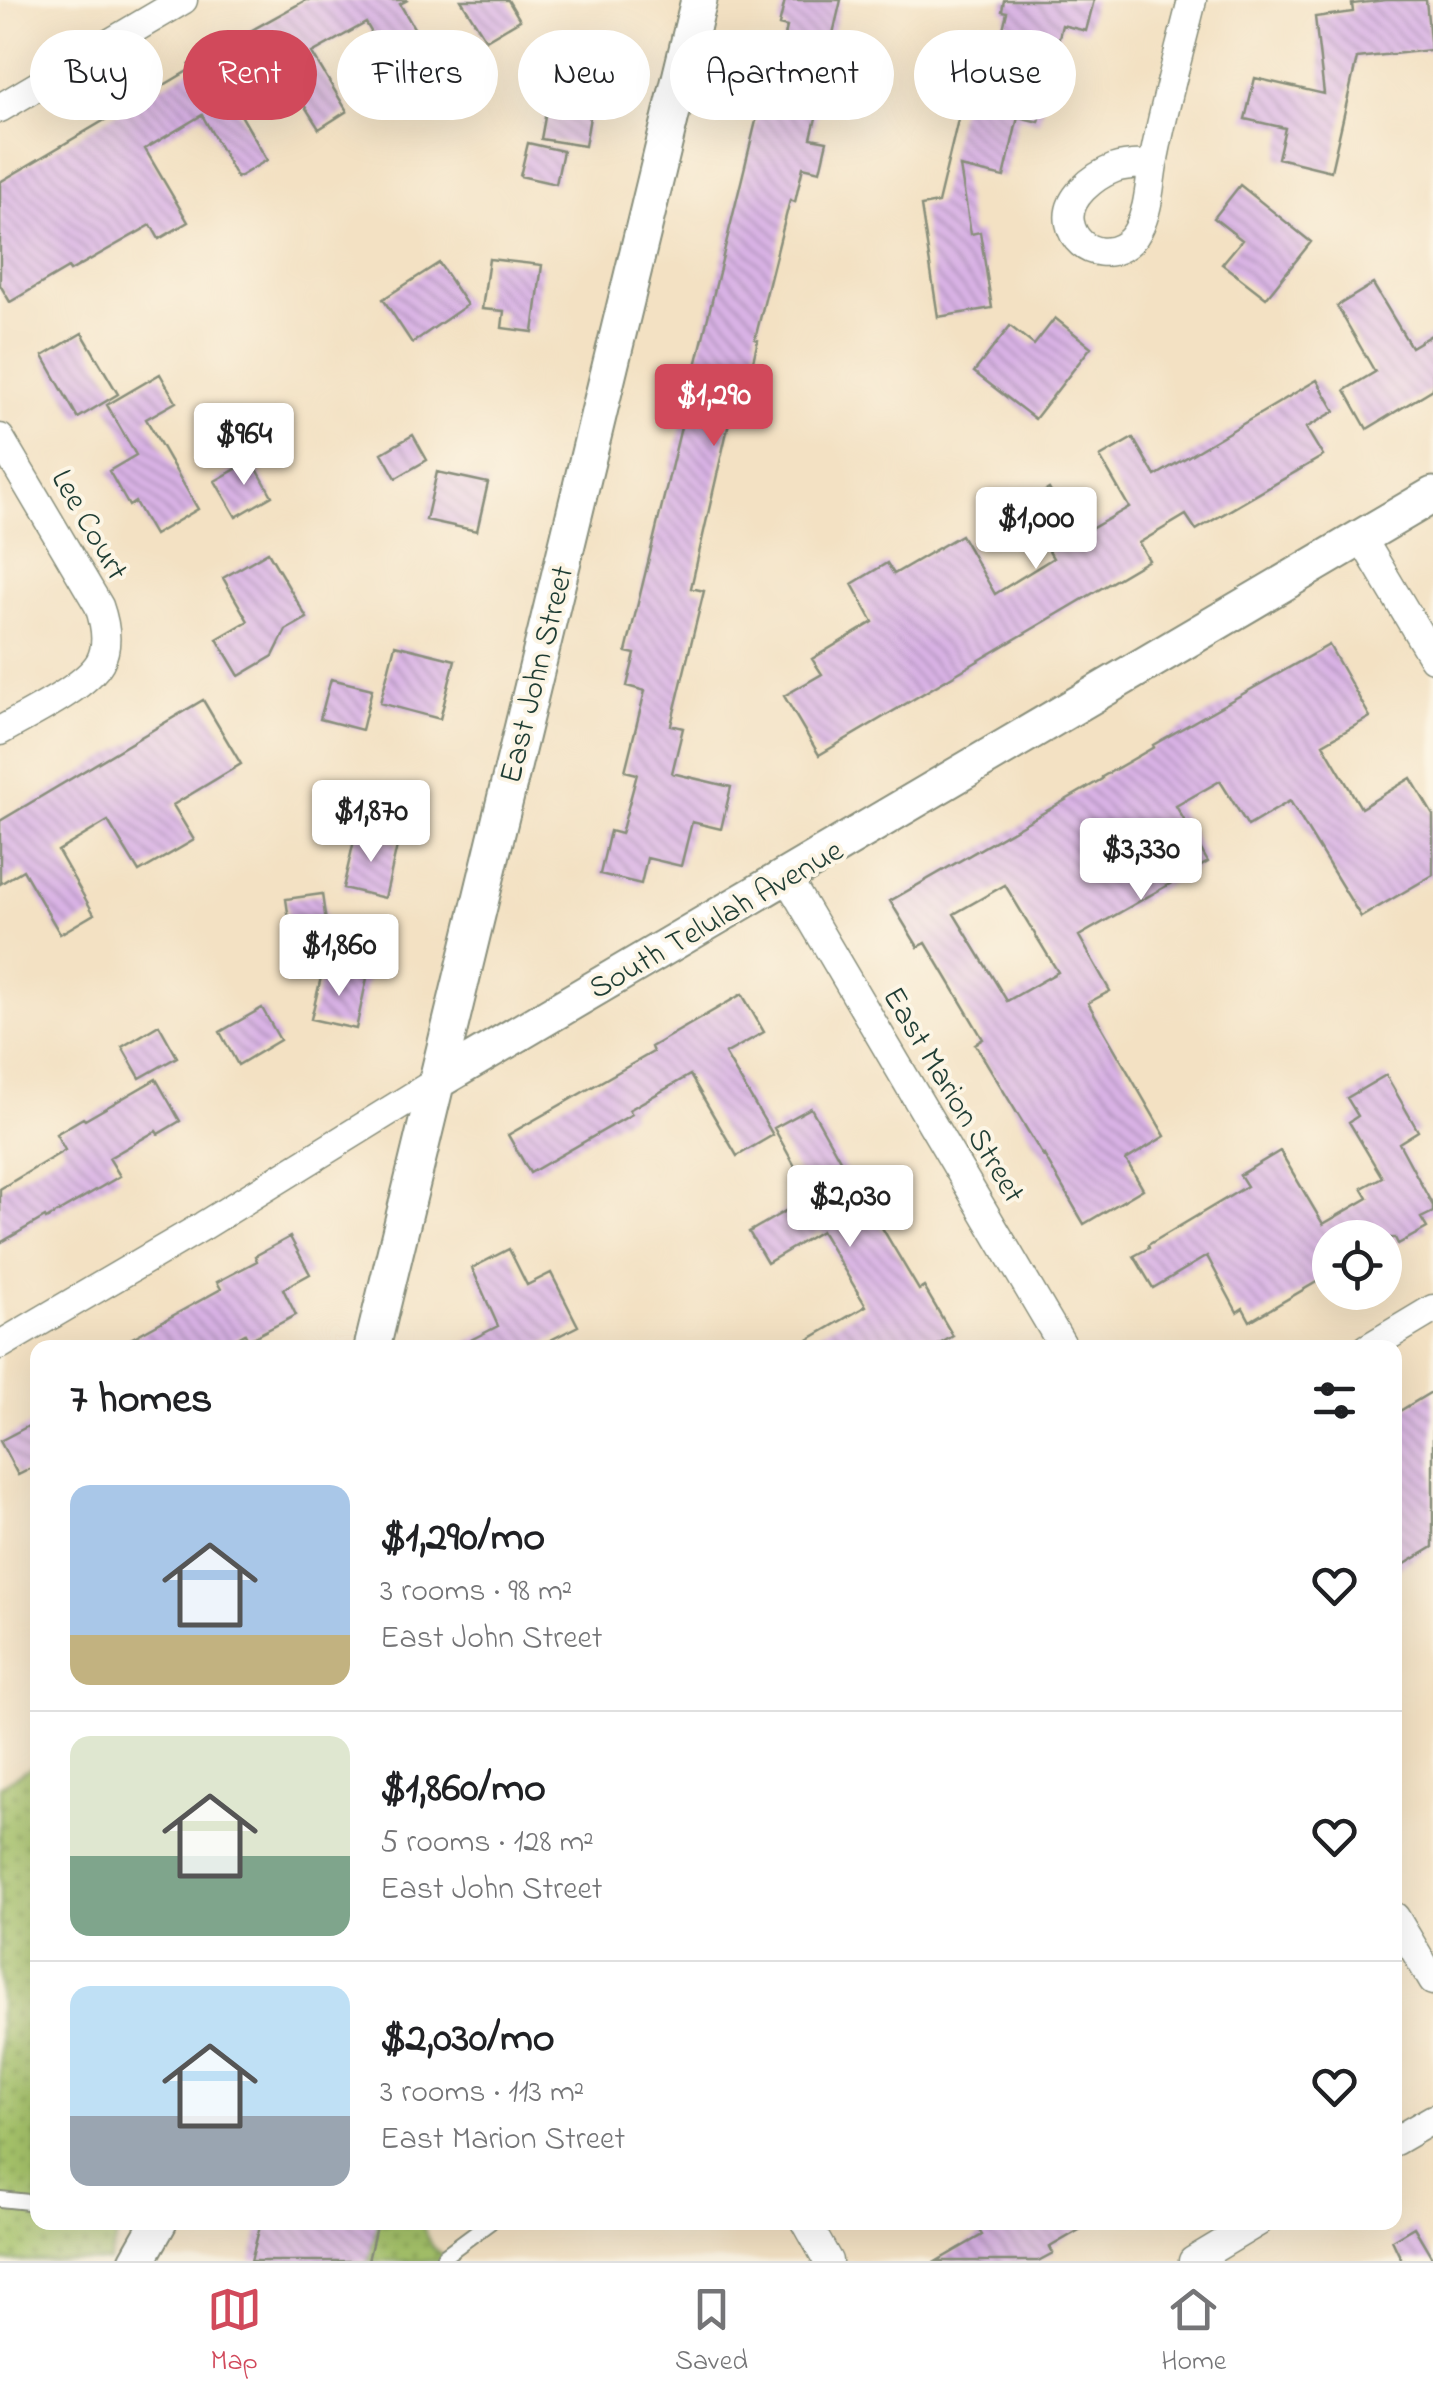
<!DOCTYPE html>
<meta charset="utf-8">
<style>
:root{--surface:#fff;--page:#f6f6f6;--text:#202124;--muted:#757577;--line:#e0e0e0;--accent:#d1495b}
body{margin:0;font-family:"Indie Flower",sans-serif;background:var(--page);color:var(--text);height:100vh;display:flex;flex-direction:column;font-size:38px;white-space:nowrap}
*{box-sizing:border-box;margin:0}
p{font-size:32px;color:var(--muted)}
.icon{flex:none;width:55px;height:55px;fill:none;stroke:currentColor;stroke-width:2;stroke-linecap:round;stroke-linejoin:round}
.map{position:relative;flex:1;overflow:hidden}
.drawer{position:absolute;left:30px;top:1340px;width:1372px;height:890px;display:flex;flex-direction:column;background:var(--surface);border-radius:20px;box-shadow:0 10px 40px #0002}
.drawer>*{flex:none}
.banner{position:absolute;left:30px;top:30px;width:1375px;height:90px;display:flex;gap:20px}
.controls{position:absolute;left:1312px;top:1220px;display:grid;gap:20px}
.controls a{display:grid;place-items:center;width:90px;height:90px;border-radius:50%;background:var(--surface);box-shadow:0 10px 40px #0002;font-size:50px}
.price{position:absolute;translate:-50% -85px;padding:0 22px;border-radius:10px;background:#fff;color:#222;font-size:32px;line-height:65px;filter:drop-shadow(0 2px 5px #0008)}
.price::after{content:'';position:absolute;left:50%;top:60px;width:30px;height:22px;margin-left:-15px;background:inherit;clip-path:polygon(0 0,100% 0,50% 100%)}
.price.on{background:var(--accent);color:#fff}
ul{padding:0;list-style:none}
li{display:flex;align-items:center;gap:30px;height:250px;padding:0 40px}
li+li{border-top:2px solid var(--line)}
li span{display:grid;place-items:center;flex:none;width:280px;height:200px;border-radius:20px;color:#555}
li>.icon{margin-inline-start:auto}
span .icon{width:120px;height:120px;fill:#fffc;stroke-width:1}
li b{font-size:42px}
h2{display:flex;justify-content:space-between;align-items:center;height:120px;padding:0 40px;font-size:42px}
.tag{padding:0 35px;border-radius:45px;background:var(--surface);box-shadow:0 10px 40px #0002;font-size:35px;line-height:90px}
.tag.on{background:var(--accent);color:#fff}
.dock{display:flex;justify-content:space-around;align-items:center;height:140px;border-top:2px solid var(--line);background:var(--surface);font-size:28px;color:var(--muted)}
.dock a{display:grid;justify-items:center;gap:5px}
.dock .on{color:var(--accent)}
.map>svg:first-child{display:block}
.park{fill:url(#park-dots);stroke:#62804f;stroke-width:2.5}
.building{fill:url(#building-back-hatch);fill-rule:evenodd}
.lines{fill:none;stroke-linecap:round;stroke-linejoin:round}
.service-casing{stroke:#898f7c;stroke-width:18}
.minor-casing{stroke:#898f7c;stroke-width:31}
.tertiary-casing{stroke:#898f7c;stroke-width:39}
.service{stroke:#fff;stroke-width:14}
.minor{stroke:#fff;stroke-width:28}
.tertiary{stroke:#fff;stroke-width:35}
.labels{text-anchor:middle;stroke-width:8;stroke-linejoin:round;paint-order:stroke}
.street-label{font-size:32px;fill:#1f3d34;stroke:#fcf5e5}
</style>
<div class="map">
<svg width="1433" height="2261" viewBox="0 0 1433 2261">
<defs>
<pattern id="park-dots" width="8" height="8" patternUnits="userSpaceOnUse" patternTransform="scale(2.5)"><rect width="8" height="8" fill="#a6c36a"/><path d="M2 2h.1M6 6h.1" fill="none" stroke="#87a058" stroke-width="1.8" stroke-linecap="round"/></pattern>
<pattern id="building-back-hatch" width="6" height="6" patternUnits="userSpaceOnUse" patternTransform="scale(2.5)"><rect width="6" height="6" fill="#d9b2e5"/><path d="M-1 5l2 2M0 0l6 6M5-1l2 2" fill="none" stroke="#af92ba"/></pattern>
</defs>
<rect width="100%" height="100%" fill="#fcf5e5"/>
<filter id="ink" filterUnits="userSpaceOnUse"><feTurbulence type="fractalNoise" baseFrequency=".01" numOctaves="2"/><feDisplacementMap in="SourceGraphic" scale="20" xChannelSelector="R" yChannelSelector="G"/><feConvolveMatrix kernelMatrix="1 2 1 2 8 2 1 2 1" color-interpolation-filters="sRGB"/></filter>
<filter id="wash" filterUnits="userSpaceOnUse"><feTurbulence type="fractalNoise" baseFrequency=".0048" numOctaves="4" result="noise"/><feDisplacementMap in="SourceGraphic" scale="40" xChannelSelector="R" yChannelSelector="G"/><feGaussianBlur stdDeviation="2.25" result="paint"/><feColorMatrix in="noise" values="0 0 0 0 0 0 0 0 0 0 0 0 0 0 0 0 0 1.4 0 .05"/><feComposite in="paint" operator="in"/></filter>
<g filter="url(#wash)">
<rect width="100%" height="100%" fill="#f3e1c3"/>
<path class="park" d="M 37,1764 L 38,2222 L 121,2223 L 109,2261 L 0,2261 L 0,1786 Z
M 377,2222 L 421,2223 L 433,2248 L 450,2261 L 368,2261 Z"/>
<g id="blocks">
<path class="building" d="M 306,0 L 408,0 L 400,4 L 438,69 L 404,88 L 366,23 L 312,53 L 347,111 L 319,129 L 281,68 L 230,96 L 267,160 L 237,178 L 202,115 L 145,149 L 188,222 L 159,239 L 151,225 L 70,271 L 68,268 L 10,302 L 0,285 L 0,182 L 191,69 L 189,65 Z
M 461,0 L 508,0 L 520,20 L 486,40 Z
M 785,0 L 841,0 L 820,89 L 823,90 L 811,138 L 827,141 L 820,171 L 803,167 L 795,202 L 790,200 L 755,339 L 758,340 L 750,374 L 764,378 L 757,405 L 744,402 L 740,416 L 731,414 L 691,588 L 704,591 L 671,725 L 683,728 L 672,773 L 731,787 L 721,829 L 692,822 L 681,866 L 647,858 L 641,884 L 600,874 L 610,831 L 621,834 L 637,774 L 625,771 L 645,691 L 627,686 L 635,654 L 626,652 L 767,76 L 775,78 L 787,27 L 779,25 Z
M 1004,0 L 1094,0 L 1086,31 L 1062,25 L 1039,122 L 1018,117 L 1004,177 L 960,167 L 971,234 L 980,232 L 992,308 L 938,317 L 921,206 L 938,203 L 973,57 L 995,62 L 1007,12 L 1002,11 Z
M 1386,0 L 1426,0 L 1431,50 L 1357,58 L 1331,171 L 1278,158 L 1285,128 L 1245,119 L 1255,78 L 1324,94 L 1315,17 L 1353,12 L 1352,4 Z
M 553,74 L 596,82 L 585,146 L 541,139 Z
M 528,143 L 563,151 L 556,184 L 520,176 Z
M 1240,185 L 1311,242 L 1266,298 L 1222,264 L 1242,240 L 1214,218 Z
M 489,259 L 542,265 L 533,332 L 502,328 L 504,311 L 482,309 Z
M 439,263 L 467,305 L 412,343 L 383,299 Z
M 1373,284 L 1411,347 L 1433,334 L 1433,389 L 1367,429 L 1345,390 L 1375,372 L 1337,306 Z
M 1055,318 L 1091,347 L 1035,419 L 974,372 L 1010,326 L 1034,345 Z
M 82,333 L 118,394 L 78,418 L 43,356 Z
M 160,374 L 176,402 L 146,419 L 198,509 L 154,535 L 135,502 L 129,506 L 109,471 L 136,455 L 107,405 Z
M 1317,380 L 1335,411 L 1306,428 L 1323,456 L 1196,530 L 1186,515 L 1139,543 L 1149,560 L 819,755 L 784,696 L 822,674 L 812,659 L 873,622 L 852,584 L 887,563 L 894,574 L 961,535 L 995,594 L 1053,558 L 1022,505 L 1049,489 L 1077,537 L 1129,507 L 1100,457 L 1133,438 L 1155,476 Z
M 413,435 L 427,460 L 396,478 L 382,453 Z
M 252,460 L 272,496 L 236,517 L 215,481 Z
M 437,472 L 488,483 L 477,531 L 426,520 Z
M 268,552 L 307,618 L 286,630 L 273,656 L 239,676 L 217,639 L 248,621 L 223,578 Z
M 395,645 L 455,660 L 440,719 L 380,703 Z
M 1329,645 L 1370,717 L 1323,744 L 1361,808 L 1411,778 L 1433,815 L 1433,875 L 1361,917 L 1290,801 L 1248,826 L 1220,781 L 1176,806 L 1208,862 L 1079,936 L 1110,991 L 1088,1003 L 1165,1136 L 1126,1160 L 1143,1189 L 1084,1224 L 1044,1155 L 1043,1156 L 975,1044 L 983,1039 L 926,943 L 918,947 L 890,901 L 1102,779 L 1102,777 L 1154,747 L 1153,745 ZM 1005,885 L 1058,972 L 1007,1001 L 954,914 Z
M 331,679 L 372,689 L 362,730 L 320,719 Z
M 203,700 L 241,764 L 173,805 L 194,840 L 139,872 L 108,821 L 58,851 L 94,914 L 60,934 L 23,870 L 0,884 L 0,821 Z
M 356,832 L 398,842 L 385,898 L 343,888 Z
M 322,894 L 326,922 L 290,926 L 286,899 Z
M 323,969 L 367,978 L 356,1029 L 311,1019 Z
M 742,994 L 764,1032 L 725,1054 L 773,1135 L 737,1156 L 690,1075 L 629,1110 L 632,1114 L 530,1173 L 508,1135 L 653,1052 L 651,1047 Z
M 262,1008 L 280,1040 L 238,1065 L 220,1032 Z
M 159,1025 L 177,1057 L 140,1078 L 122,1047 Z
M 1386,1075 L 1418,1131 L 1399,1143 L 1433,1206 L 1433,1212 L 1421,1218 L 1427,1228 L 1398,1244 L 1395,1238 L 1330,1238 L 1330,1274 L 1250,1321 L 1243,1308 L 1237,1312 L 1207,1256 L 1153,1288 L 1134,1256 L 1149,1248 L 1148,1245 L 1247,1186 L 1240,1175 L 1280,1151 L 1323,1224 L 1368,1198 L 1362,1188 L 1382,1177 L 1349,1122 L 1358,1116 L 1347,1098 Z
M 156,1079 L 180,1121 L 158,1134 L 156,1131 L 109,1158 L 120,1176 L 46,1219 L 45,1217 L 0,1243 L 0,1189 L 65,1150 L 56,1134 L 83,1118 L 85,1120 Z
M 811,1108 L 857,1190 L 859,1189 L 919,1290 L 924,1287 L 953,1336 L 933,1348 L 794,1348 L 866,1306 L 821,1231 L 767,1263 L 749,1232 L 811,1196 L 774,1128 Z
M 290,1237 L 310,1274 L 283,1289 L 296,1315 L 248,1340 L 245,1334 L 220,1348 L 114,1348 L 221,1289 L 217,1282 L 257,1261 L 255,1256 Z
M 509,1249 L 527,1285 L 551,1273 L 578,1326 L 535,1348 L 455,1348 L 498,1326 L 472,1268 Z
M 1433,1391 L 1433,1547 L 1395,1570 L 1395,1414 Z
M 38,1421 L 38,1465 L 18,1475 L 0,1441 Z
M 261,2222 L 377,2222 L 368,2261 L 251,2261 Z
M 974,2222 L 1093,2222 L 1050,2247 L 1053,2253 L 1038,2261 L 937,2261 L 982,2235 Z
M 1414,2227 L 1433,2259 L 1433,2261 L 1402,2261 L 1392,2240 Z"/>
</g>
</g>
<g filter="url(#ink)">
<use href="#blocks" fill-opacity="0" stroke="#898f7c" stroke-width="2.5"/>
<g class="lines">
<g class="service-casing">
<path id="service" d="M 0,2199 L 38,2203
M 444,2256 L 490,2222"/>
</g>
<g class="minor-casing">
<path id="minor" d="M 0,108 L 183,0
M 1153,164 C 1141,165 1126,164 1115,168 C 1094,176 1065,198 1070,223 C 1077,258 1122,262 1138,230 C 1149,209 1149,187 1153,164 C 1163,109 1179,54 1192,0
M 0,438 L 99,606 C 105,623 109,645 100,662 C 85,688 27,715 0,731
M 1361,537 L 1433,658
M 786,876 L 1064,1348
M 0,1345 L 203,1226 L 436,1082
M 1368,1348 L 1433,1309
M 1395,1917 L 1433,1981
M 1395,2141 L 1433,2119
M 806,2222 L 828,2261
M 1193,2261 L 1258,2222"/>
</g>
<g class="tertiary-casing">
<path id="tertiary" d="M 436,1082 L 1433,495
M 372,1348 L 699,0
M 137,2261 L 159,2222"/>
</g>
<use href="#service" class="service"/>
<use href="#minor" class="minor"/>
<use href="#tertiary" class="tertiary"/>
</g>
</g>
<g class="labels">
<g class="street-label">
<text transform="translate(91 524) rotate(60)" y="11">Lee Court</text>
<text transform="translate(535 674) rotate(-76)" y="11">East John Street</text>
<text transform="translate(715 918) rotate(-30)" y="11">South Telulah Avenue</text>
<text transform="translate(955 1094) rotate(59)" y="11">East Marion Street</text>
</g>
</g>
</svg>
<div class="controls">
<a><svg class="icon" aria-label="locate" viewBox="0 0 24 24"><circle cx="12" cy="12" r="6"/><path d="M12 2v4M12 18v4M2 12h4M18 12h4"/></svg></a>
</div>
<b class="price on" style="left:714px;top:449px">$1,290</b>
<b class="price" style="left:244px;top:488px">$964</b>
<b class="price" style="left:1036px;top:572px">$1,000</b>
<b class="price" style="left:371px;top:865px">$1,870</b>
<b class="price" style="left:1141px;top:903px">$3,330</b>
<b class="price" style="left:339px;top:999px">$1,860</b>
<b class="price" style="left:850px;top:1250px">$2,030</b>
<div class="banner">
<a class="tag">Buy</a>
<a class="tag on">Rent</a>
<a class="tag">Filters</a>
<a class="tag">New</a>
<a class="tag">Apartment</a>
<a class="tag">House</a>
</div>
<section class="drawer">
<h2>7 homes<svg class="icon" aria-label="filters" viewBox="0 0 24 24"><path d="M4 7h16M4 17h16"/><circle cx="9" cy="7" r="2"/><circle cx="15" cy="17" r="2"/></svg></h2>
<ul>
<li><span style="background:linear-gradient(#a9c7e8 75%,#c2b280 0)"><svg class="icon" aria-label="home" viewBox="0 0 24 24"><path d="M3 11l9-7 9 7M6 9v11h12V9"/></svg></span><div><b>$1,290/mo</b><p>3 rooms · 98 m²</p><p>East John Street</p></div><svg class="icon" aria-label="heart" viewBox="0 0 24 24"><path d="M12 20l-8-8c-3-5 5-10 8-4 3-6 11-1 8 4z"/></svg></li>
<li><span style="background:linear-gradient(#dfe7d0 60%,#7fa58c 0)"><svg class="icon" aria-label="home" viewBox="0 0 24 24"><path d="M3 11l9-7 9 7M6 9v11h12V9"/></svg></span><div><b>$1,860/mo</b><p>5 rooms · 128 m²</p><p>East John Street</p></div><svg class="icon" aria-label="heart" viewBox="0 0 24 24"><path d="M12 20l-8-8c-3-5 5-10 8-4 3-6 11-1 8 4z"/></svg></li>
<li><span style="background:linear-gradient(#bfe0f5 65%,#9aa5b1 0)"><svg class="icon" aria-label="home" viewBox="0 0 24 24"><path d="M3 11l9-7 9 7M6 9v11h12V9"/></svg></span><div><b>$2,030/mo</b><p>3 rooms · 113 m²</p><p>East Marion Street</p></div><svg class="icon" aria-label="heart" viewBox="0 0 24 24"><path d="M12 20l-8-8c-3-5 5-10 8-4 3-6 11-1 8 4z"/></svg></li>
</ul>
</section>
</div>
<nav class="dock">
<a class="on"><svg class="icon" aria-label="map" viewBox="0 0 24 24"><path d="M3 6l6-2 6 2 6-2v14l-6 2-6-2-6 2zM9 4v14M15 6v14"/></svg>Map</a>
<a><svg class="icon" aria-label="saved" viewBox="0 0 24 24"><path d="M7 4h10v16l-5-4-5 4z"/></svg>Saved</a>
<a><svg class="icon" aria-label="home" viewBox="0 0 24 24"><path d="M3 11l9-7 9 7M6 9v11h12V9"/></svg>Home</a>
</nav>
